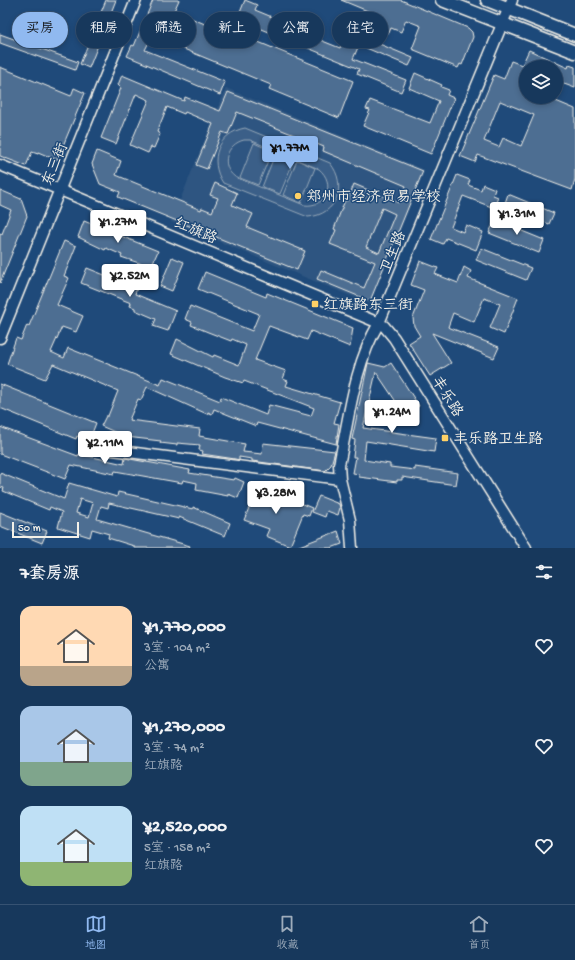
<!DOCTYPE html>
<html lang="zh">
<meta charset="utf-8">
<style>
:root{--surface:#17385c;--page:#244365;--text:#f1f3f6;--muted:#9eacbb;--line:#365272;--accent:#90b9f0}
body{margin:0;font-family:"Gochi Hand","LXGW WenKai TC",sans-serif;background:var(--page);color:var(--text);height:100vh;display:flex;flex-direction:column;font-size:15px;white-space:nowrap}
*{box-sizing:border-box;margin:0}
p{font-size:13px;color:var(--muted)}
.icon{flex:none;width:22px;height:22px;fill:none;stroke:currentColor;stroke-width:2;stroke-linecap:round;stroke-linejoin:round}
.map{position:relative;height:548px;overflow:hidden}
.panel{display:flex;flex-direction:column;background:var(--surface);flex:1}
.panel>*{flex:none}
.hud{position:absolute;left:12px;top:12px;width:551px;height:36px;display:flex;gap:8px}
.controls{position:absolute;left:519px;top:60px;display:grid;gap:8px}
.controls a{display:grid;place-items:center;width:44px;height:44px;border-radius:50%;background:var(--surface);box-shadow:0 2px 6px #0003,0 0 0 1px var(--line);font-size:20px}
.scale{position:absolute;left:12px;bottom:10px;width:67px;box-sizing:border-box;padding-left:4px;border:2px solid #f4f1e8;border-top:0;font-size:11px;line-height:14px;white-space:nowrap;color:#f4f1e8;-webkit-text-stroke:3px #1f4a7a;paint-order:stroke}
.price{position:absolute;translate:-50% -34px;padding:0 9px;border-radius:4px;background:#fff;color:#222;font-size:13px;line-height:26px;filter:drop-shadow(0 1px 2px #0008)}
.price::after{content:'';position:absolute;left:50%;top:24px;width:12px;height:9px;margin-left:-6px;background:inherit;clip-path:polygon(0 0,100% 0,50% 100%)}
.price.active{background:var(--accent);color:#111}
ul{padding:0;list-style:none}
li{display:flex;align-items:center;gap:12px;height:100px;padding:0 20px}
li span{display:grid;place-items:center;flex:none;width:112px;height:80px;border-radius:12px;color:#555}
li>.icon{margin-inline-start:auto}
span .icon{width:48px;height:48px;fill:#fffc;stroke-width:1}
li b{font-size:17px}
h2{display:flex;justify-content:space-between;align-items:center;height:48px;padding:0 20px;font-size:17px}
.chip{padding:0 14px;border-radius:18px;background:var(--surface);box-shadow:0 2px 6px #0003,0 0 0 1px var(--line);font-size:14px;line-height:36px}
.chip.active{background:var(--accent);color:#111}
.tabs{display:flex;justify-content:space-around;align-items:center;height:56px;border-top:1px solid var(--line);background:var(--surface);font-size:11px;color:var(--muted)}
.tabs a{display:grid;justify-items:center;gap:2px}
.tabs .active{color:var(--accent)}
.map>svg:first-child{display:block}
.built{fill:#2d5581}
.green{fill:#3a5f88;stroke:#97a8b8;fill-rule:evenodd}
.building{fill:#4d6e92;stroke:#f4f1e8;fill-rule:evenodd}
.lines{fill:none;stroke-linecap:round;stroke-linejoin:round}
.minor-casing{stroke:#f4f1e8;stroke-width:13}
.major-casing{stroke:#f4f1e8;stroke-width:15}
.minor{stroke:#1f4a7a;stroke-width:10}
.major{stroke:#1f4a7a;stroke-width:12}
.poi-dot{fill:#ffd166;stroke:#1f4a7a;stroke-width:1.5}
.labels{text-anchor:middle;stroke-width:3;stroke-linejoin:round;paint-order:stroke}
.street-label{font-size:15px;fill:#f4f1e8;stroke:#1f4a7a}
.poi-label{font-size:15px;fill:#f4f1e8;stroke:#1f4a7a;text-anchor:start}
</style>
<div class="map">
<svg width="575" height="548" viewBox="0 0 575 548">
<rect width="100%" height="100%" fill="#1f4a7a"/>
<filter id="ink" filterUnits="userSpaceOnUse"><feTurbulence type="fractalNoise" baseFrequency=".025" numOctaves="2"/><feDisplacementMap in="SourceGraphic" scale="8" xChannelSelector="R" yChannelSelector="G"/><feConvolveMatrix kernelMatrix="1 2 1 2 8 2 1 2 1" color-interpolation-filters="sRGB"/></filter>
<g filter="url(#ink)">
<path class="built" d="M 226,88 L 425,170 L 370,304 L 171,222 Z"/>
<path class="green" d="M 245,128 L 330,163 C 348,185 337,215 308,217 L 223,183 C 208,160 218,133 245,128 ZM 244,140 L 250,140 L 319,169 C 336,183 327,208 304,205 L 235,177 C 219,165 227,144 244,140 Z
M 254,143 L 272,151 L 258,185 L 240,178 Z
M 276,152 L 294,160 L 280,194 L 262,187 Z
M 297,160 L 315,168 L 301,203 L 283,195 Z"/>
<path class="building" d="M 106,0 L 116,0 L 89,68 L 80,64 Z
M 153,0 L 179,0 L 174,11 L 231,35 L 245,0 L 257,5 L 255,10 L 301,29 L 300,32 L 340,48 L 349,24 L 368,32 L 365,38 L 413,58 L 409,66 L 359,45 L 353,59 L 406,80 L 401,92 L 357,74 L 359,69 L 252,25 L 246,37 L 353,81 L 339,118 L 269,89 L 271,85 L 157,38 L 156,40 L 151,38 L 145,50 L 225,82 L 220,95 L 127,56 L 132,45 L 134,46 Z
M 341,0 L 401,0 L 468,28 L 472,32 L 473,37 L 462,65 L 460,64 L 458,68 L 412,49 L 421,26 L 406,20 L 401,32 L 391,28 L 389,33 L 365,24 L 370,12 Z
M 0,34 L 78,62 L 75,70 L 0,43 Z
M 529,50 L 568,68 L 569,65 L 575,67 L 575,88 L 556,81 L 556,67 L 526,67 L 526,97 L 552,97 L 551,99 L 575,109 L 575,179 L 572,190 L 478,155 L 475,162 L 460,156 L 494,75 L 504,79 L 511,61 L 522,65 ZM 500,101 L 534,115 L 521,146 L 503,138 L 499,147 L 484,141 Z
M 0,67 L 71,96 L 74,88 L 85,93 L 57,160 L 38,152 L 38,154 L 32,152 L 26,166 L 0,156 Z
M 415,73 L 442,85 L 441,87 L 449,90 L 447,95 L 454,98 L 431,154 L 363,126 L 370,110 L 366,109 L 370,100 L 430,123 L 439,101 L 409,88 Z
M 122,75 L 184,101 L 185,97 L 220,111 L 228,92 L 423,171 L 370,301 L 317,279 L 321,270 L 364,288 L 375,262 L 330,244 L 336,230 L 334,229 L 345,200 L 347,201 L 354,184 L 399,203 L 406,186 L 323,151 L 324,147 L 237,112 L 228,134 L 222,132 L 207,169 L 196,165 L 213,124 L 185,112 L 184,114 L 167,107 L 157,132 L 160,134 L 154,148 L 151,147 L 148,153 L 130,145 L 149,100 L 136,94 L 116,144 L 101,138 L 121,88 L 118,85 ZM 382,208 L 395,214 L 379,253 L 366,247 Z
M 97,151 L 121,161 L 116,175 L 201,210 L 202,208 L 212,212 L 218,198 L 210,195 L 215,183 L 237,193 L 232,205 L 253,214 L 247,227 L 305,251 L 297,270 L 118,197 L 120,192 L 100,184 L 92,164 Z
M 457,175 L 470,180 L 468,185 L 481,190 L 483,184 L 495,189 L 493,195 L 498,197 L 494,208 L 463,196 L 451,227 L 463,232 L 466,225 L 483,232 L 476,250 L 446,238 L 443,244 L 431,239 Z
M 0,190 L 21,199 L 27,216 L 0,283 L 0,233 L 2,234 L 11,210 L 0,205 Z
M 508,194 L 554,213 L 549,224 L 504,206 Z
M 495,220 L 544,240 L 539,253 L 489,233 Z
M 84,221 L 158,251 L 151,267 L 121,257 L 122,255 L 106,248 L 105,250 L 78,237 Z
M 64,241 L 76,246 L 64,276 L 69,278 L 57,305 L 83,316 L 76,332 L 62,327 L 51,352 L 64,358 L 68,348 L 160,385 L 163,378 L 220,401 L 221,397 L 266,415 L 269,405 L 311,416 L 314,408 L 244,381 L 243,383 L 225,377 L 171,354 L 177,339 L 213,357 L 214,355 L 239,365 L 246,345 L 232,339 L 231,341 L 208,332 L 191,325 L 192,322 L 185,319 L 190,306 L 252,331 L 259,314 L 198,289 L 205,272 L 266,297 L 267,293 L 353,328 L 350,347 L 311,331 L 307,340 L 269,326 L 255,360 L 286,371 L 283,379 L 288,381 L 286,386 L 340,402 L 334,423 L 339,424 L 336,444 L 257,423 L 256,426 L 214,409 L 212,414 L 208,412 L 207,414 L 147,387 L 141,400 L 138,399 L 129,420 L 200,429 L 199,436 L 245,444 L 243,452 L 262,454 L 263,443 L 335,451 L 331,465 L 325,471 L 252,461 L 252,459 L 239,457 L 239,460 L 235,459 L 202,454 L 203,451 L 199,450 L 200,445 L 177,443 L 177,445 L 160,443 L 161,441 L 126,437 L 101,426 L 106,416 L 108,416 L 118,391 L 53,364 L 45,379 L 7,364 L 16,338 L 21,340 L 27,325 L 29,326 Z
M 481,248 L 531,268 L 526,280 L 476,260 Z
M 172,257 L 184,262 L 172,291 L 160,286 Z
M 420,261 L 438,268 L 435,274 L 458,283 L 464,267 L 471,271 L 468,278 L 518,298 L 504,334 L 490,328 L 500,304 L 484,298 L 474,322 L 453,313 L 448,327 L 499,347 L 494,358 L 432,333 L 451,363 L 430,376 L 409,343 L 420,336 L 414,326 L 413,318 L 424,290 L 411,285 Z
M 87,268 L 137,288 L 135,294 L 176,311 L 168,331 L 153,326 L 156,319 L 135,310 L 135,308 L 130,306 L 131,303 L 81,283 Z
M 368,363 L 385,367 L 391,363 L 419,406 L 405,415 L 376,372 L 363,428 L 436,438 L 434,452 L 366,441 L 364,460 L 390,464 L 390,467 L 415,470 L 415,467 L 458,473 L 456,485 L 402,477 L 402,480 L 397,480 L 397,482 L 359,477 L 359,474 L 353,473 L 356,457 L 353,457 L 355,440 L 352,439 Z
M 0,384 L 96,423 L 89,441 L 77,436 L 76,439 L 0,408 Z
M 0,427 L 78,456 L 79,454 L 124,464 L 125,458 L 130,459 L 190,470 L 189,473 L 234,480 L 235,478 L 244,482 L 238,498 L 228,494 L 228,496 L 196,490 L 197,483 L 183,480 L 182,483 L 115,471 L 114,474 L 71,465 L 65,479 L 0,454 Z
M 0,473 L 64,499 L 69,483 L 117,497 L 118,492 L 193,509 L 193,507 L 230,523 L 225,536 L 179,517 L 179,519 L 109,503 L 108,508 L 101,506 L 97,519 L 190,546 L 189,548 L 134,548 L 134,546 L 108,538 L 109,534 L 92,529 L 90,537 L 58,527 L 62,512 L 50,507 L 49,510 L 3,491 L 4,488 L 0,487 ZM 80,499 L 93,503 L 89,517 L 76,513 Z
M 258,486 L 312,508 L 309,516 L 303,514 L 290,546 L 266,536 L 269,529 L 244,520 Z
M 319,496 L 339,504 L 340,508 L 338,515 L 327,511 L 325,517 L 312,512 Z
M 0,512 L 47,531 L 42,543 L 0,526 Z
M 338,531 L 342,544 L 331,548 L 294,548 Z"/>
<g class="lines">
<g class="minor-casing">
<path id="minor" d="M 0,165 L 374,321 L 384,326 L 394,338 L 526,548
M 0,338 L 136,0
M 89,447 L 340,479
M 352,548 L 350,520 L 340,479 L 339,465 C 349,418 354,365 379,323 L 512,0"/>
</g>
<g class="major-casing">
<path id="major" d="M 442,0 L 575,52
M 487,0 L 575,35"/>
</g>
<use href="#minor" class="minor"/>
<use href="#major" class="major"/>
</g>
</g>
<g class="poi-dot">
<circle cx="298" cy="196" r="4"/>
<rect x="311" y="300" width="8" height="8" rx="2"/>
<rect x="441" y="434" width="8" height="8" rx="2"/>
</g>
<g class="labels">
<g class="street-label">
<text transform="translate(54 164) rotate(-68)" y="5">东三街</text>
<text transform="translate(196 230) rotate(23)" y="5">红旗路</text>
<text transform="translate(392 252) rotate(-68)" y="5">卫生路</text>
<text transform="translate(448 396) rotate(58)" y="5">丰乐路</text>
</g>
<g class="poi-label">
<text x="306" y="201">郑州市经济贸易学校</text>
<text x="323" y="309">红旗路东三街</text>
<text x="453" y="443">丰乐路卫生路</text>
</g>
</g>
</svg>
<div class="controls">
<a><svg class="icon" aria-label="layers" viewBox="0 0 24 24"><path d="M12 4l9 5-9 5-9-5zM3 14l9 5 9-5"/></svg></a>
</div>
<div class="scale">50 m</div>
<b class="price active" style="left:290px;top:170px">¥1.77M</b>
<b class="price" style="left:517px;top:236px">¥1.31M</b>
<b class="price" style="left:118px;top:244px">¥1.27M</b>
<b class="price" style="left:130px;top:298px">¥2.52M</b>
<b class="price" style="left:392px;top:434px">¥1.24M</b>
<b class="price" style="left:105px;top:465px">¥2.11M</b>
<b class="price" style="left:276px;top:515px">¥3.28M</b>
<div class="hud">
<a class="chip active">买房</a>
<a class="chip">租房</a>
<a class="chip">筛选</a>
<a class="chip">新上</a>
<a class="chip">公寓</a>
<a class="chip">住宅</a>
</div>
</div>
<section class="panel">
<h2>7套房源<svg class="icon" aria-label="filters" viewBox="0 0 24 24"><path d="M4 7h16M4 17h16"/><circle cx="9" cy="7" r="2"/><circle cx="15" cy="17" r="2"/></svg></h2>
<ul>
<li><span style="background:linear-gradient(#ffd9b3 75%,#b9a48a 0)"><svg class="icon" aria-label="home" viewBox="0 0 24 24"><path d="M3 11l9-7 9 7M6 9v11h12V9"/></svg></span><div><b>¥1,770,000</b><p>3室 · 104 m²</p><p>公寓</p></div><svg class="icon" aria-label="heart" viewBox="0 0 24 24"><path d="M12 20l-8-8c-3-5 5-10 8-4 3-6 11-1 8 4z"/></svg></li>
<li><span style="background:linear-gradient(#a9c7e8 70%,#7fa58c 0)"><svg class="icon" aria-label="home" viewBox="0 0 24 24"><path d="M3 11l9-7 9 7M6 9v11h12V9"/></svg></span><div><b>¥1,270,000</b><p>3室 · 74 m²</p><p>红旗路</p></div><svg class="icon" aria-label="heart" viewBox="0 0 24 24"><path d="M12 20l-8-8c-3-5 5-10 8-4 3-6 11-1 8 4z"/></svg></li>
<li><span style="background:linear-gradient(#bfe0f5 70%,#8fb573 0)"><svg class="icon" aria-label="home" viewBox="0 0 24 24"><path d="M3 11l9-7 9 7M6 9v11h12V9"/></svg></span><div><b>¥2,520,000</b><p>5室 · 158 m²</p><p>红旗路</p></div><svg class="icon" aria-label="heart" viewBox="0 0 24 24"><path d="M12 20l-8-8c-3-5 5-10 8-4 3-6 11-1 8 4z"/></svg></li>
</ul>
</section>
<nav class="tabs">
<a class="active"><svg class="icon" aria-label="map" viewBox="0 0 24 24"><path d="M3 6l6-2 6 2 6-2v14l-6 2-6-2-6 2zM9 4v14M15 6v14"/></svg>地图</a>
<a><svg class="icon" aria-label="saved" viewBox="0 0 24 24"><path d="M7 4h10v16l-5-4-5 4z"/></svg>收藏</a>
<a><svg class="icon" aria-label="home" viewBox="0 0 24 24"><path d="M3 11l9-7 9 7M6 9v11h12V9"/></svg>首页</a>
</nav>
